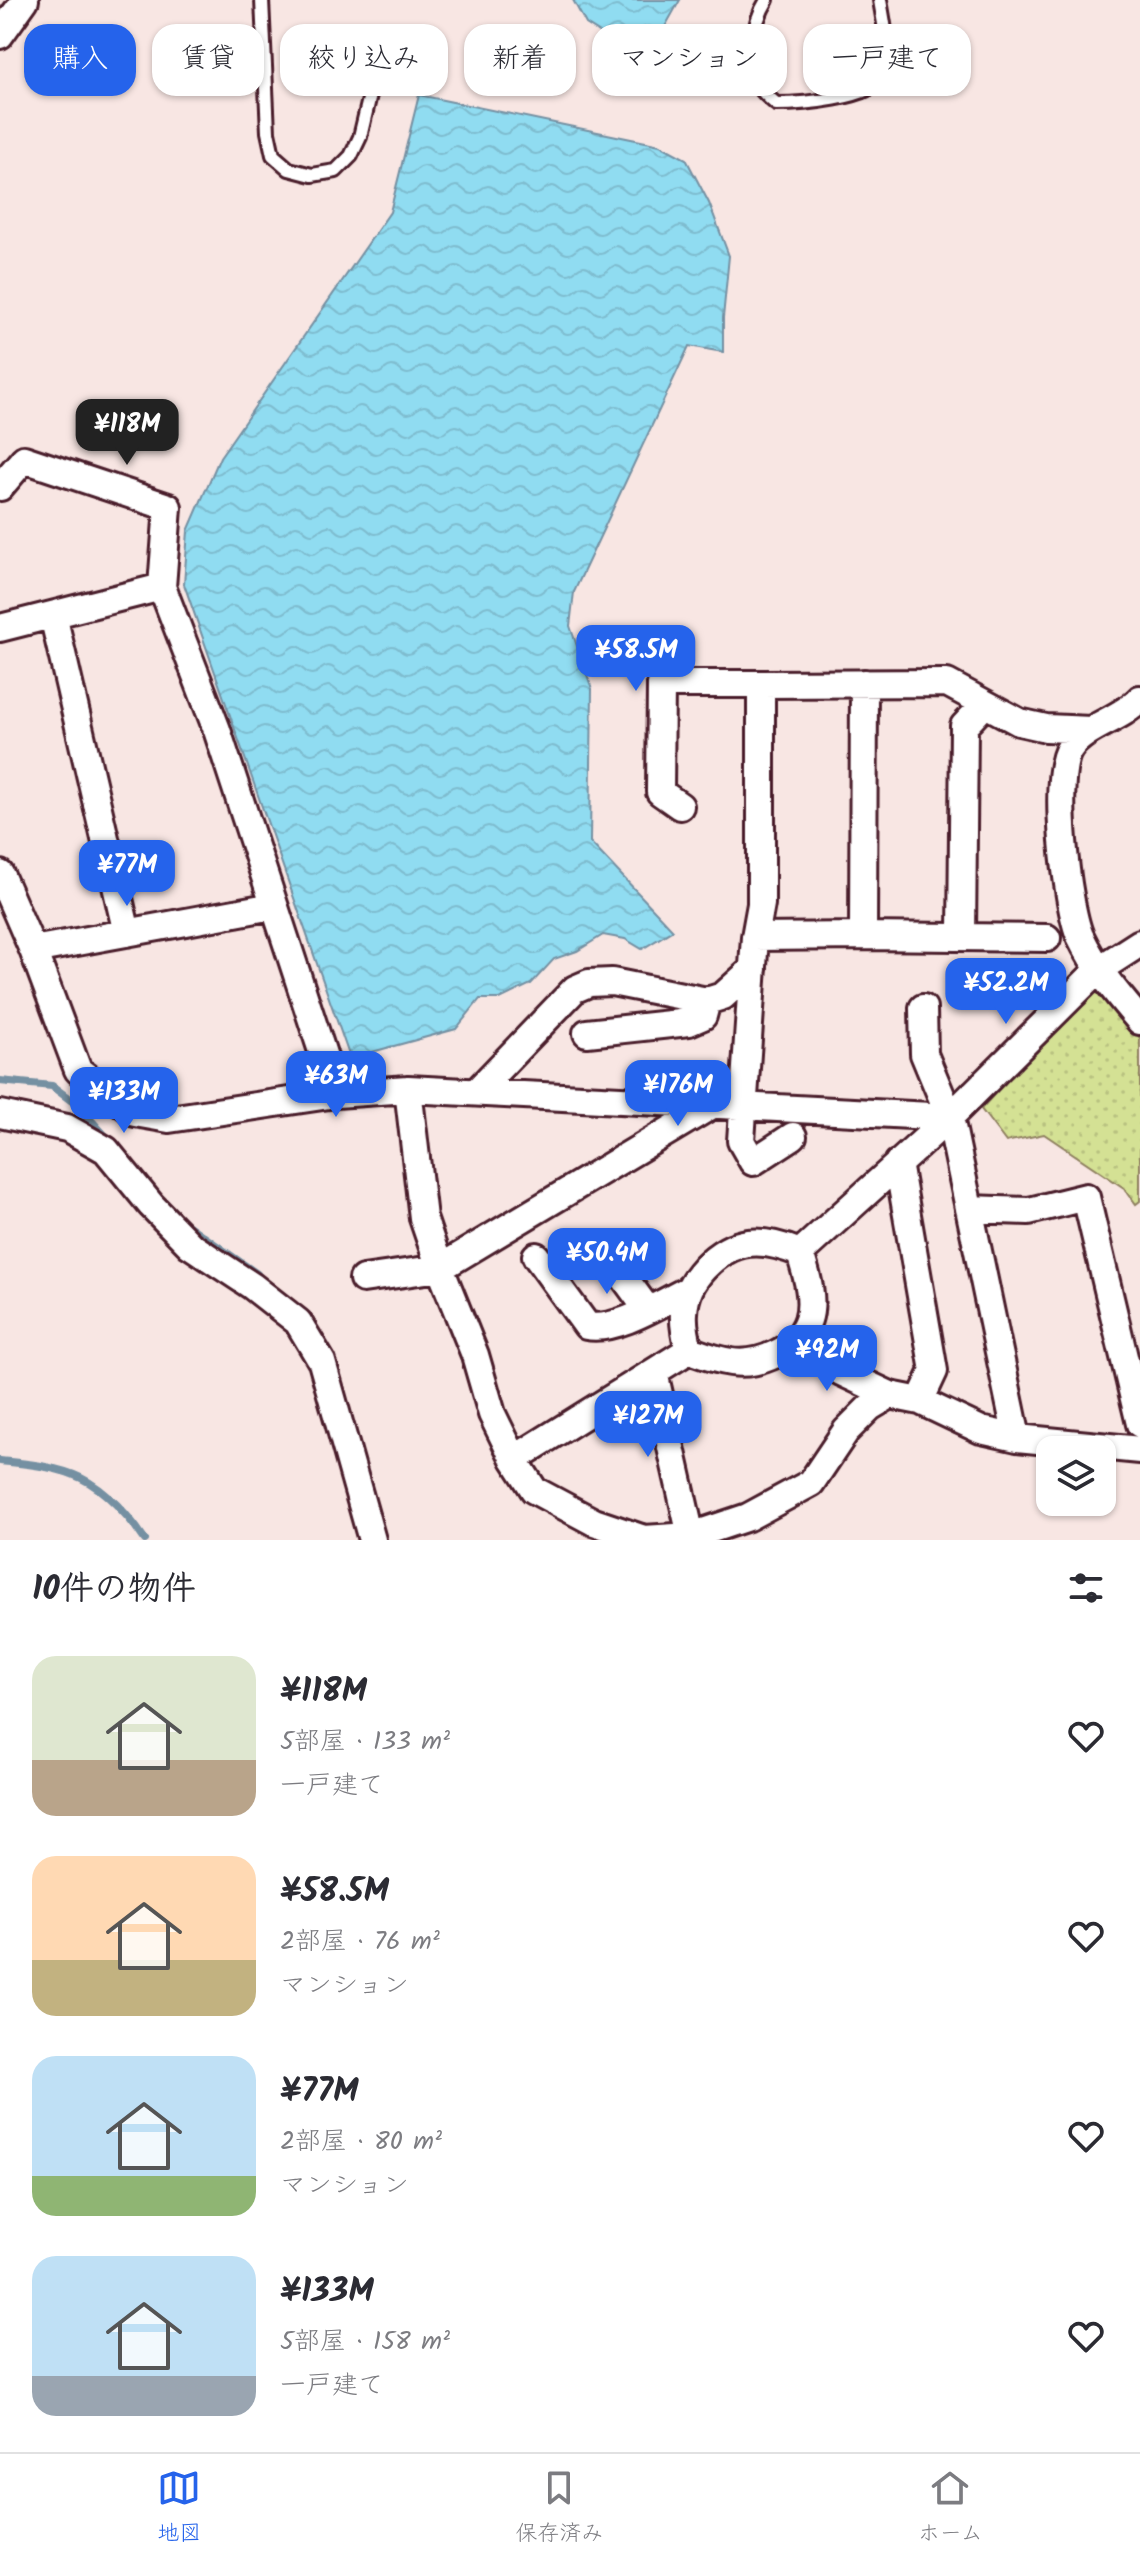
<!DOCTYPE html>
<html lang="ja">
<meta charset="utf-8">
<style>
:root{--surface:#fff;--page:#f7f7f7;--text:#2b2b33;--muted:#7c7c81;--line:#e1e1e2;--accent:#2563eb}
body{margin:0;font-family:Kalam,"Klee One",sans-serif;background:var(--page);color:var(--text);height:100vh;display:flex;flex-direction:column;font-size:30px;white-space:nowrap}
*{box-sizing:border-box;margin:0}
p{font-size:26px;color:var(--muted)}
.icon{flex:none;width:44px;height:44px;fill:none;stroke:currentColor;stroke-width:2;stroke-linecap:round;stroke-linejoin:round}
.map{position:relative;height:1540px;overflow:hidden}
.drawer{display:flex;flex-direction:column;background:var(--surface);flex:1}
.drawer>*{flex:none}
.hud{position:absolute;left:24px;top:24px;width:1092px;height:72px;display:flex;gap:16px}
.controls{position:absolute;left:1036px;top:1436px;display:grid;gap:16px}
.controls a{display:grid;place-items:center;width:80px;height:80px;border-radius:16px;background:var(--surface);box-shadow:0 2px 6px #0004;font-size:40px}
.price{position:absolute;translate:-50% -68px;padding:0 18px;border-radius:16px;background:var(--accent);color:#fff;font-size:26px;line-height:52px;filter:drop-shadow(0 2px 4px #0008)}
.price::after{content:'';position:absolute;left:50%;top:48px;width:24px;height:18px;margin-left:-12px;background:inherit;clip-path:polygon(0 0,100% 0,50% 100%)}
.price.selected{background:#222;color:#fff}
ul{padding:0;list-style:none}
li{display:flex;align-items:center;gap:24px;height:200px;padding:0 32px}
li span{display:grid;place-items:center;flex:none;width:224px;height:160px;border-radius:24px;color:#555}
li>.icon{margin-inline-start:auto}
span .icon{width:96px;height:96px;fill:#fffc;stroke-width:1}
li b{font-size:34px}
h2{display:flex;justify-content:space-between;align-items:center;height:96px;padding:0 32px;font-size:34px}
.pill{padding:0 28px;border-radius:24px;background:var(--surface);box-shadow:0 2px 6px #0004;font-size:28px;line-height:72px}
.pill.selected{background:var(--accent);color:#fff}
.tabs{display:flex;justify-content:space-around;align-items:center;height:112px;border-top:2px solid var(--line);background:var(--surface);font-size:22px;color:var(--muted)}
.tabs a{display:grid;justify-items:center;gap:4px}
.tabs .selected{color:var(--accent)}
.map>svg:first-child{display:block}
.park{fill:url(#park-dots);stroke:#8f8060;stroke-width:2}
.water{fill:url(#water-waves);stroke:#7490a2;stroke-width:2}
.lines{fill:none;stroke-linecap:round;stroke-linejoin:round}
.stream{stroke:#7490a2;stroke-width:8}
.service-casing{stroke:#4a1f2b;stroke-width:18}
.minor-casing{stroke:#4a1f2b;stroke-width:32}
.service{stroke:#fff;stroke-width:12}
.minor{stroke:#fff;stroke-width:26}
</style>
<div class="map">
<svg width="1140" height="1540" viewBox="0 0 1140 1540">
<defs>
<pattern id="park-dots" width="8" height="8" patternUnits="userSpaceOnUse" patternTransform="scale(2)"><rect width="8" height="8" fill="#d4e194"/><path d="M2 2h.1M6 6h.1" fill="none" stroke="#b8c180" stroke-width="1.8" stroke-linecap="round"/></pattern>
<pattern id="water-waves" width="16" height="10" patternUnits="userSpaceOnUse" patternTransform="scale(2)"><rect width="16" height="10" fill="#90dcf1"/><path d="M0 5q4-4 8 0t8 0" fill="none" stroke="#7ebccf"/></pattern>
</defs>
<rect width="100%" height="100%" fill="#f8e6e3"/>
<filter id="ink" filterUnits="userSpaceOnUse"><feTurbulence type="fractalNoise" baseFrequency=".0125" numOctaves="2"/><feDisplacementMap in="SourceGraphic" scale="16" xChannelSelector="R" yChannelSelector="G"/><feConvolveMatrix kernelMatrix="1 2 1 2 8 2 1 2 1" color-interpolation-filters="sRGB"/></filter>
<g filter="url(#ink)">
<path class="park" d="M 1096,988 L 1140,1038 L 1140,1201 L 1136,1204 L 1124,1188 L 1044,1134 L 1006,1142 L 981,1109 L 1059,1024 Z"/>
<path class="water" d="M 573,0 L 680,0 L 643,66 L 631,72 L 623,69 L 614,42 L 586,24 Z
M 419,95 L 660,145 L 686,159 L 709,203 L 729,256 L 723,318 L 723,352 L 689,346 L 574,592 L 570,626 L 592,689 L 590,842 L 673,930 L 642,949 L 625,939 L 603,935 L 577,951 L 554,959 L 531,984 L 500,999 L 480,999 L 456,1029 L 350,1058 L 184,584 L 188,531 L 220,457 L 390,212 Z"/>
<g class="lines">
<path class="stream" d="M 0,1081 L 52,1086 L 76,1104 L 109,1140
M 183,1222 L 257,1274
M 0,1461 C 26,1464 57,1466 81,1478 C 106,1490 130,1517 145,1540"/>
<g class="service-casing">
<path id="service" d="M 262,0 L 268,132 L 273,155 L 289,169 L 312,175 L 336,171 L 351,156 L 360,137 L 383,40
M 767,0 C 752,24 748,58 759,86 C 762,93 771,99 776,104 C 799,104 873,99 884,76 C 892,59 883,19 880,0"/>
</g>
<g class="minor-casing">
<path id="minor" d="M 0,35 L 25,0
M 0,487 L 24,459 L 168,507 L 162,587 L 217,730 L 336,1094 L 408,1089 L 950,1117
M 53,615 L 127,933
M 0,628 L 162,587
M 1140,699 C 1120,720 1086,726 1070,748 C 1051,774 1067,906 1080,936 C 1095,968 1117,994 1140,1021
M 680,806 L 660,792 L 661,684 L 761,684
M 0,874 L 33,950 L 273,906
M 863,936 L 1047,938
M 755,937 L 863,936 L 864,683
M 962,937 L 964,726 L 984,705
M 33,950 L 78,1070 L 135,1113 L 169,1119 L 336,1094
M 923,1008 L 924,1054 L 950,1117 L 1017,1438
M 587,1033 L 689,1022 L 703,1016 L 707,1001
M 408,1089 L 423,1218 L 440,1268 L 475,1355 L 492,1414 L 514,1459 L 534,1490 L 594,1522 L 644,1539 L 691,1536 L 748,1517 L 811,1483 L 846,1431 L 870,1407 L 890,1395 L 920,1401 L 981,1430 L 1017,1438 L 1140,1450
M 476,1092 L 575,989 L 589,983 L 612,982 L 707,1001 L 723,996 L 753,969
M 0,1114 L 67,1128 L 106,1150 L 151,1205 L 190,1245 L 252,1286 L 298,1322 L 322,1362 L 372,1540
M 793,1136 L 753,1162 L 741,1141 L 755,937 L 761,904 L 761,684 L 947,683 L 1019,722 L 1046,728 L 1091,730
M 898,1163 L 934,1371 L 920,1401
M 969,1209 L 1029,1211 L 1086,1197 L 1140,1424
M 607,1254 L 647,1309
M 536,1256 L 587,1326 C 616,1332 661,1303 688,1290
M 363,1279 L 440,1268 L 712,1105
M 798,1338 L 841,1372 L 890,1395
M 689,1350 C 703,1355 716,1360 731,1362 C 759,1366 798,1350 808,1320 C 815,1299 806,1273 800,1253
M 654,1372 L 691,1536
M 514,1459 L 689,1350 C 686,1338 683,1325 684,1313 C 685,1294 692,1281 704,1268 C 734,1237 762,1237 800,1253 L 950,1117 L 1098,970 L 1140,943"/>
</g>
<use href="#service" class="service"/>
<use href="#minor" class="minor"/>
</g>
</g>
</svg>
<div class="controls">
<a><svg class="icon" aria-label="layers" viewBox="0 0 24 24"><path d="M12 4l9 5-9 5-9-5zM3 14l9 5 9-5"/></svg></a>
</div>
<b class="price selected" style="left:127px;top:467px">¥118M</b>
<b class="price" style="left:636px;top:693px">¥58.5M</b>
<b class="price" style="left:127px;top:908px">¥77M</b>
<b class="price" style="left:1006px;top:1026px">¥52.2M</b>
<b class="price" style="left:336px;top:1119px">¥63M</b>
<b class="price" style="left:678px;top:1128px">¥176M</b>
<b class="price" style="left:124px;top:1135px">¥133M</b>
<b class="price" style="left:607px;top:1296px">¥50.4M</b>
<b class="price" style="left:827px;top:1393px">¥92M</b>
<b class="price" style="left:648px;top:1459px">¥127M</b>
<div class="hud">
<a class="pill selected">購入</a>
<a class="pill">賃貸</a>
<a class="pill">絞り込み</a>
<a class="pill">新着</a>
<a class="pill">マンション</a>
<a class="pill">一戸建て</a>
</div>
</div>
<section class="drawer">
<h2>10件の物件<svg class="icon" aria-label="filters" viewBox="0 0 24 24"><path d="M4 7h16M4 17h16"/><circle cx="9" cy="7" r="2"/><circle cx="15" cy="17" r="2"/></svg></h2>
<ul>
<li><span style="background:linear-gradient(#dfe7d0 65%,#b9a48a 0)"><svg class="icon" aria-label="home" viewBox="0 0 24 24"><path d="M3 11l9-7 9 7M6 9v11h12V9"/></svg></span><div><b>¥118M</b><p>5部屋 · 133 m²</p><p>一戸建て</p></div><svg class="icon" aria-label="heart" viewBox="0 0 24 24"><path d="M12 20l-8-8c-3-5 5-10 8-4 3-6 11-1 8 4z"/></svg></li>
<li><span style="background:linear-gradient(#ffd9b3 65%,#c2b280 0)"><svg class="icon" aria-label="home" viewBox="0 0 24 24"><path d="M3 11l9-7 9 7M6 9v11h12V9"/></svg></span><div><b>¥58.5M</b><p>2部屋 · 76 m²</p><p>マンション</p></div><svg class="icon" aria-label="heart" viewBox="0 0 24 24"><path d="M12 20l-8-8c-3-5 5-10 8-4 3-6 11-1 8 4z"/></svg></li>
<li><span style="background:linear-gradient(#bfe0f5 75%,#8fb573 0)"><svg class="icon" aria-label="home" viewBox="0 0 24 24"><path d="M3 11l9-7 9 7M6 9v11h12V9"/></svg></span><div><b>¥77M</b><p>2部屋 · 80 m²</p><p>マンション</p></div><svg class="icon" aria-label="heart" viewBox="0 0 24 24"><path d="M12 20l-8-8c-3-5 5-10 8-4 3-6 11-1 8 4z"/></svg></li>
<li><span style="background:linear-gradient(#bfe0f5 75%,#9aa5b1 0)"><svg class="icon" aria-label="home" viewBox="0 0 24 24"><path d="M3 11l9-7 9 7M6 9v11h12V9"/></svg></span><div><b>¥133M</b><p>5部屋 · 158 m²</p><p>一戸建て</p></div><svg class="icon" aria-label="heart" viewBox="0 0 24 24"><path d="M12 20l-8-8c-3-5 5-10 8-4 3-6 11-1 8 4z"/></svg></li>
</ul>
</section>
<nav class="tabs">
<a class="selected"><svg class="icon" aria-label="map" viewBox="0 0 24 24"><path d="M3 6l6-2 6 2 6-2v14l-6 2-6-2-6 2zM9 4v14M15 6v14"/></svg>地図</a>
<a><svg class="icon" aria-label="saved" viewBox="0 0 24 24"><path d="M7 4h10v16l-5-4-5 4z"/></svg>保存済み</a>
<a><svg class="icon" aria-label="home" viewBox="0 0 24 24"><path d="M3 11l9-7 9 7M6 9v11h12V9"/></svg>ホーム</a>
</nav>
